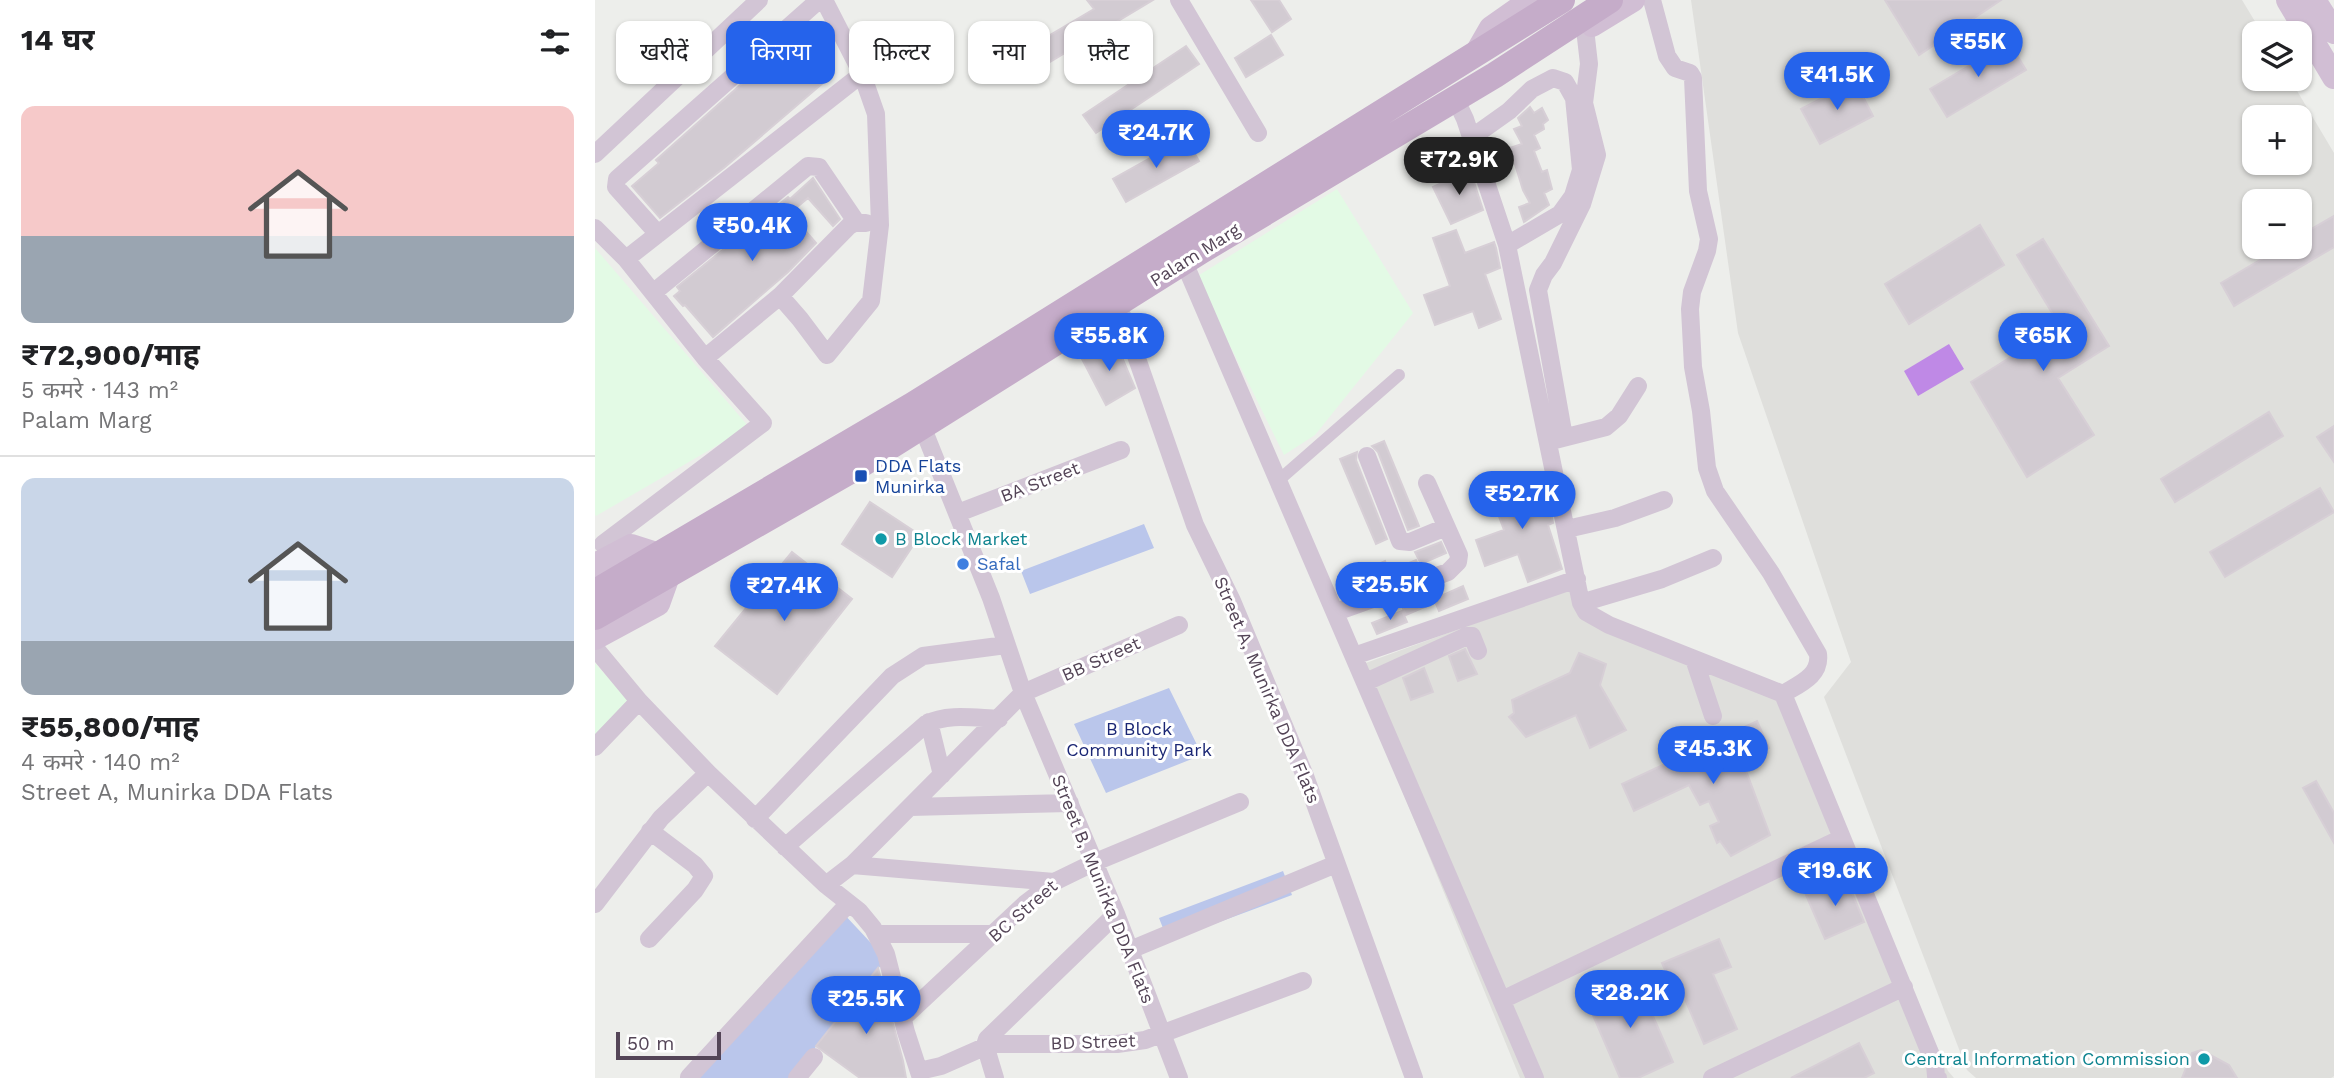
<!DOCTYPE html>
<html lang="hi">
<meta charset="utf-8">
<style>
:root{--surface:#fff;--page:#f6f6f6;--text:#202124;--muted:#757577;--line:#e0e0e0;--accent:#2563eb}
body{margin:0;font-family:"Work Sans","Noto Sans Devanagari",sans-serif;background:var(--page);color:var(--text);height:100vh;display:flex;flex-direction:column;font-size:26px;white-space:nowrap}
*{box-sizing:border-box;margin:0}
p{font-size:23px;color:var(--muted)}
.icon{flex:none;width:38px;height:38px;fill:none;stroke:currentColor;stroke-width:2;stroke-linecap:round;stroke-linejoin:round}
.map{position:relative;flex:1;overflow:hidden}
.sheet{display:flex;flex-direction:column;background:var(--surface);width:595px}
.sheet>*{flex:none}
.banner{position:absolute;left:21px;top:21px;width:665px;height:63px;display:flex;gap:14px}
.controls{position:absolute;left:1647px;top:21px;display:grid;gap:14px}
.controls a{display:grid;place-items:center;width:70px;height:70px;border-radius:14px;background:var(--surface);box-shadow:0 2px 5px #0004;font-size:35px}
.scale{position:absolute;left:21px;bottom:18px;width:105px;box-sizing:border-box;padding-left:7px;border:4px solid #544557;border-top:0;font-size:19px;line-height:24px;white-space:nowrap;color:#544557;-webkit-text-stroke:5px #fff;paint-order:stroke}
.price{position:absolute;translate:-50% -60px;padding:0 16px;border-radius:24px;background:var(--accent);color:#fff;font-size:23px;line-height:46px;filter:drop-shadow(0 2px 4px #0008)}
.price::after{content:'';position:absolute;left:50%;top:42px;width:21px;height:16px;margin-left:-10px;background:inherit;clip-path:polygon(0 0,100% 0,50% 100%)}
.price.active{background:#222;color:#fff}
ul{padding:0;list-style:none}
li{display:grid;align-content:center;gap:14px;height:371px;padding:0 21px}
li+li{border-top:2px solid var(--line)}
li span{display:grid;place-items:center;height:217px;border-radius:14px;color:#555}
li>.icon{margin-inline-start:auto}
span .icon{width:126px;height:126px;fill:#fffc;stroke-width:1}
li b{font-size:30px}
h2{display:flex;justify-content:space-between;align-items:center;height:84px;padding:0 21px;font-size:30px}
.chip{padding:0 24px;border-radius:14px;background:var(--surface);box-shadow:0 2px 5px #0004;font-size:24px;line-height:63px}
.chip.active{background:var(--accent);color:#fff}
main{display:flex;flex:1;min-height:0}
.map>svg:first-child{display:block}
.commercial{fill:#e3fae5}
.education{fill:#dfdfdc;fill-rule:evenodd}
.green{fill:#bac6eb}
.water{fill:#bf89e6}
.building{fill:#d2cbd2;stroke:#d7cfd6;stroke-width:2}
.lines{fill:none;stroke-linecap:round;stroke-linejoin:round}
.pedestrian{stroke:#d2c5d5;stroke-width:12}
.minor{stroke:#d2c5d5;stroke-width:18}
.secondary{stroke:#d1bed4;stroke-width:24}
.primary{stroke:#c5acc9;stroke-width:26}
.transit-dot{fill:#1a4fb4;stroke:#fff;stroke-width:2.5}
.culture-dot{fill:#0f9aa8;stroke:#fff;stroke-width:2.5}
.shop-dot{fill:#3f7fe0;stroke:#fff;stroke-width:2.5}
.labels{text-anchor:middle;stroke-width:6;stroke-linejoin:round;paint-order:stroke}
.street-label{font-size:18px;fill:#544557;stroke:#fff}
.transit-label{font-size:18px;fill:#164399;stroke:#fff;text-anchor:start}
.culture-label{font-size:18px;fill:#0d838f;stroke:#fff;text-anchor:start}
.shop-label{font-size:18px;fill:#366cbe;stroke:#fff;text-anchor:start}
.park-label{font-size:18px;fill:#1a2674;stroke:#fff}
</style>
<main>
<section class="sheet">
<h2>14 घर<svg class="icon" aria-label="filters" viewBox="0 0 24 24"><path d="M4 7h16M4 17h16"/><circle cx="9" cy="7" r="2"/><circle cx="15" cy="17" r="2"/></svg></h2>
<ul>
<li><span style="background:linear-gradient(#f6c9c9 60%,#9aa5b1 0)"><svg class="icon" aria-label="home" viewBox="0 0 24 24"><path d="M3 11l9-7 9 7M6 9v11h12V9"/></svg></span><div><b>₹72,900/माह</b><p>5 कमरे · 143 m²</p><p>Palam Marg</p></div></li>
<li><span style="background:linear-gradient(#c9d6e8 75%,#9aa5b1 0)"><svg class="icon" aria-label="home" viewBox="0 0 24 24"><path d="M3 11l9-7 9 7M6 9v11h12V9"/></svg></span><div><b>₹55,800/माह</b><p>4 कमरे · 140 m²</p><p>Street A, Munirka DDA Flats</p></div></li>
</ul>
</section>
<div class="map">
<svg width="1739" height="1078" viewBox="0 0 1739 1078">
<rect width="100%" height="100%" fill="#edeeeb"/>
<path class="commercial" d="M 742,189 L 818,313 L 720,435 L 689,455 L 601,277 Z
M 0,248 L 154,427 L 1,516 L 0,515 Z
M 0,663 L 41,710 L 0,747 Z"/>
<path class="education" d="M 1096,0 L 1647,0 L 1667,33 L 1659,33 L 1659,79 L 1695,79 L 1739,153 L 1739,1076 L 1736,1078 L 1381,1078 L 1372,1070 L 1229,697 L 1256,662 L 1143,333 ZM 1659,117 L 1704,117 L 1704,163 L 1659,163 ZM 1659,201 L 1704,201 L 1704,247 L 1659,247 Z
M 990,583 L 995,610 L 1182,686 L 1326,1012 L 1353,1071 L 1359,1078 L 925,1078 L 757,668 Z"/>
<path class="green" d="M 549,524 L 559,548 L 435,594 L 426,571 Z
M 574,688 L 607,755 L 511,793 L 479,724 Z
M 688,871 L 697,895 L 573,941 L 564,918 Z
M 247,912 L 291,959 L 196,1078 L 95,1078 Z"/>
<path class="water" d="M 1354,344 L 1369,369 L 1323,396 L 1309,371 Z"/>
<path class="building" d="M 492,0 L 558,0 L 445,68 L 433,48 L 499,9 Z
M 656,0 L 684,0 L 696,19 L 677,32 Z
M 1290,0 L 1406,0 L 1324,55 Z
M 206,31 L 219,45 L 212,51 L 235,77 L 130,167 L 65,218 L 37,186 L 64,163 L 61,160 Z
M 676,35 L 688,55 L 651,77 L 640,58 Z
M 1414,42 L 1431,70 L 1352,117 L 1335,89 Z
M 591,46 L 604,64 L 501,133 L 488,115 Z
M 1260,81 L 1278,116 L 1225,144 L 1206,109 Z
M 935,107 L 939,113 L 947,108 L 953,120 L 948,124 L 949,129 L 939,135 L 945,148 L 939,151 L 947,172 L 952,170 L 957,189 L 949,193 L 954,205 L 929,222 L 924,207 L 935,203 L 928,190 L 915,148 L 927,144 L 919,129 L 927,126 L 923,118 Z
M 591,138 L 604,161 L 531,202 L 518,179 Z
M 875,170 L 888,210 L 856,224 L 838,187 Z
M 218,178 L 245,219 L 238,226 L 213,198 L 195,213 L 221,243 L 193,272 L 118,337 L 90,305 L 88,306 L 79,296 L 85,291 L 82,287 L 193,197 L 195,199 Z
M 1739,216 L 1739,247 L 1639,306 L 1626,283 L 1687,247 L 1704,247 L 1704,236 Z
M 1385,225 L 1409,265 L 1314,324 L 1290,284 Z
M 861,230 L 870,253 L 899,242 L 901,248 L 905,268 L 890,274 L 906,319 L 884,328 L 878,311 L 840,325 L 829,295 L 855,286 L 838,238 Z
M 1448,239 L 1514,346 L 1463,378 L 1499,435 L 1432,477 L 1376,382 L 1465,326 L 1422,255 Z
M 520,341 L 540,388 L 511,405 L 487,359 Z
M 1674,412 L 1688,436 L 1580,502 L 1566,479 Z
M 1739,426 L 1739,462 L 1722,437 Z
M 789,441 L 824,526 L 813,530 L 783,452 L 777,446 Z
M 762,452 L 761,460 L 792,539 L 781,544 L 745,459 Z
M 920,478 L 927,498 L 951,489 L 958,523 L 953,525 L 967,569 L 933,582 L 923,554 L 890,566 L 881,540 L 909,530 L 893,487 Z
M 1725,488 L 1739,512 L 1630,577 L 1615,552 Z
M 275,502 L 325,535 L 297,577 L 247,544 Z
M 846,542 L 851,553 L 826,564 L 820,552 Z
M 197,552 L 257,599 L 182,694 L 120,646 Z
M 821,560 L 825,570 L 799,579 L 795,571 Z
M 790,561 L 795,574 L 764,588 L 758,575 Z
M 868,586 L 873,599 L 844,611 L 839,599 Z
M 834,592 L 839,603 L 811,615 L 806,604 Z
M 807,611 L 812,622 L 782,634 L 777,623 Z
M 870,649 L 882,674 L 863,681 L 854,656 Z
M 984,653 L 1011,664 L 1005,685 L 1031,730 L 995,748 L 981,715 L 931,737 L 914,717 L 919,713 L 917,700 L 975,673 Z
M 829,668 L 838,692 L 816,700 L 808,678 Z
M 1162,721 L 1174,748 L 1147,760 L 1175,835 L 1136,856 L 1125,841 L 1122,843 L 1115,826 L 1124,822 L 1114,801 L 1105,805 L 1094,785 L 1039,811 L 1027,784 Z
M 1721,781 L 1739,813 L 1739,843 L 1708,788 Z
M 1251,878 L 1269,922 L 1230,939 L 1211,895 Z
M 1124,939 L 1136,967 L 1118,974 L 1142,1029 L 1109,1044 L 1087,992 L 1081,995 L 1067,963 Z
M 283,968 L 308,1061 L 311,1078 L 265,1078 L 221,1046 Z
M 1041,977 L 1078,1062 L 1043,1078 L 1025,1078 L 991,999 Z
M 1264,1043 L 1279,1073 L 1269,1078 L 1196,1078 Z
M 1606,1050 L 1634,1065 L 1642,1078 L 1587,1078 L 1597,1053 Z"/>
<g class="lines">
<path class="pedestrian" d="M 684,480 L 804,375"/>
<path class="minor" d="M 584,0 L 663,133
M 1057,0 L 1072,56 L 1080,68 L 1095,73 L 1098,78 L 1103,191 L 1114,239 L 1112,251 L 1097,292 L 1095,309 L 1098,367 L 1106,411 L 1112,468 L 1120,491 L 1176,573 L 1223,654 C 1226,676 1204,684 1188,694
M 860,98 L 870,119 L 912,245 L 986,603 L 991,612 L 1014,625 L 1188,694 L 1340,1065 L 1341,1076 L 1343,1078
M 876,138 L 914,111 L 937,89 L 958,78 L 970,82 L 979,98 L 986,170 L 978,196 L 965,214 L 912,245
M 0,154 L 164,0
M 0,228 L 31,259 L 110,358 L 168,423 L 8,544
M 63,234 L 21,187 L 22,179 L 224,0
M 31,259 L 267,74
M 589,262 L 940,1078
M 59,292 L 213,166 L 224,167 L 262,223
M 185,296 L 205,319 L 232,355 L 276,301 L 285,225 L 281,114 L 267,74 L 229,0
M 523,304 L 600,525 L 637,601 L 710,776 L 819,1078
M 110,358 L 185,296 L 254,226 L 259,223 L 271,223
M 327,426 L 396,598 L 428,693 L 521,914 L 584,1078
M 969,437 L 943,290 L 949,275 L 958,263 L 987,204 L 1002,155 L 989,103 L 994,64 L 990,29
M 960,440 L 1011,427 L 1024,416 L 1043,386
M 772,456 L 805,541 L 815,542 L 851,527
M 363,513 L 526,450
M 972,529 L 1020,518 L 1069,500
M 986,603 L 1067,579 L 1118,558
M 741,612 L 853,572 L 863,562 L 864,555 L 832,483
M 0,648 L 44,701 L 113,773 L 231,885 L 264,911 L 278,928 L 291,954 L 311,1032 L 326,1078
M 759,656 L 982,579
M 1099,659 L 1118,716
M 771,682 L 872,636 L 877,636 L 883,651
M 334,722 L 347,775
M 0,747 L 44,701
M 315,807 L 475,803
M 160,819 L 297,676 L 328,656 L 411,645
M 190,847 L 331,724 C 353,713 379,718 404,719
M 257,865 L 459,882
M 231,885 L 257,865 L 428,693 L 584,625
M 0,904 L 66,818 L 113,773
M 281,934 L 400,934
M 54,939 L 100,890 L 109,876 L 100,865 L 55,831
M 535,950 L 741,864
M 907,1000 L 1247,838
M 308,1018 L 430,904 L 459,882 L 498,863 L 645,802
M 324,1071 L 346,1066 L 396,1044 L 522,1044 L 550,1040 L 708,981
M 95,1078 L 94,1077 L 254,903
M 202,1078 L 219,1057
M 400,1078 L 390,1045 L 392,1039 L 521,914
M 1117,1078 L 1309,987"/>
<path class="secondary" d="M 1693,0 L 1739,77
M 1719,0 L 1739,32
M 997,25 L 1038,0
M 881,54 L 896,28 L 936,0
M 0,565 L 36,546 L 61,554
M 0,638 L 63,604 L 73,576"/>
<path class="primary" d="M 0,592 L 316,406 L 967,0
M 0,617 L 264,466 L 606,251 L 900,75 L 1015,0"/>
</g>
<rect class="transit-dot" x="259" y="469" width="14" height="14" rx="3.5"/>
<g class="culture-dot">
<circle cx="286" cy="539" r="7"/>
<circle cx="1609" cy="1059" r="7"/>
</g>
<circle class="shop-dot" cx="368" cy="564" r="7"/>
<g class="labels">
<g class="street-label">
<text transform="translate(600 255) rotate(-32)" y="6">Palam Marg</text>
<text transform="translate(445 482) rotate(-21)" y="6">BA Street</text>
<text transform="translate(506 659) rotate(-24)" y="6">BB Street</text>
<text transform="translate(672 690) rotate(67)" y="6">Street A, Munirka DDA Flats</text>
<text transform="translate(508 889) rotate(68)" y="6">Street B, Munirka DDA Flats</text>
<text transform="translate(428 911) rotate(-41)" y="6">BC Street</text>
<text transform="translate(498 1042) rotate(-2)" y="6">BD Street</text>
</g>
<g class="transit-label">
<text x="280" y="472">DDA Flats<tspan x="280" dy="21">Munirka</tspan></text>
</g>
<g class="culture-label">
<text x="300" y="545">B Block Market</text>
<text x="1595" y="1065" text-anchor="end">Central Information Commission</text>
</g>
<g class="shop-label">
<text x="382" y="570">Safal</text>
</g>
<g class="park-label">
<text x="544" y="735">B Block<tspan x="544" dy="21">Community Park</tspan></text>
</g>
</g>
</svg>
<div class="controls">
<a><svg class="icon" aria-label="layers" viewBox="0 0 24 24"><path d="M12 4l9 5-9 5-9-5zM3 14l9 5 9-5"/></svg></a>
<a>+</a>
<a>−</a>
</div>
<div class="scale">50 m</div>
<b class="price" style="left:1383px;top:79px">₹55K</b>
<b class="price" style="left:1242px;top:112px">₹41.5K</b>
<b class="price" style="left:561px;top:170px">₹24.7K</b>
<b class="price active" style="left:864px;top:197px">₹72.9K</b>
<b class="price" style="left:157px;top:263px">₹50.4K</b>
<b class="price" style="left:514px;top:373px">₹55.8K</b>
<b class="price" style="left:1448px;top:373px">₹65K</b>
<b class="price" style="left:927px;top:531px">₹52.7K</b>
<b class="price" style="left:795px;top:622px">₹25.5K</b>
<b class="price" style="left:189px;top:623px">₹27.4K</b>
<b class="price" style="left:1118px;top:786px">₹45.3K</b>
<b class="price" style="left:1240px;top:908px">₹19.6K</b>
<b class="price" style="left:1035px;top:1030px">₹28.2K</b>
<b class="price" style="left:271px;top:1036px">₹25.5K</b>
<div class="banner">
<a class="chip">खरीदें</a>
<a class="chip active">किराया</a>
<a class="chip">फ़िल्टर</a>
<a class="chip">नया</a>
<a class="chip">फ़्लैट</a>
</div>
</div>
</main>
